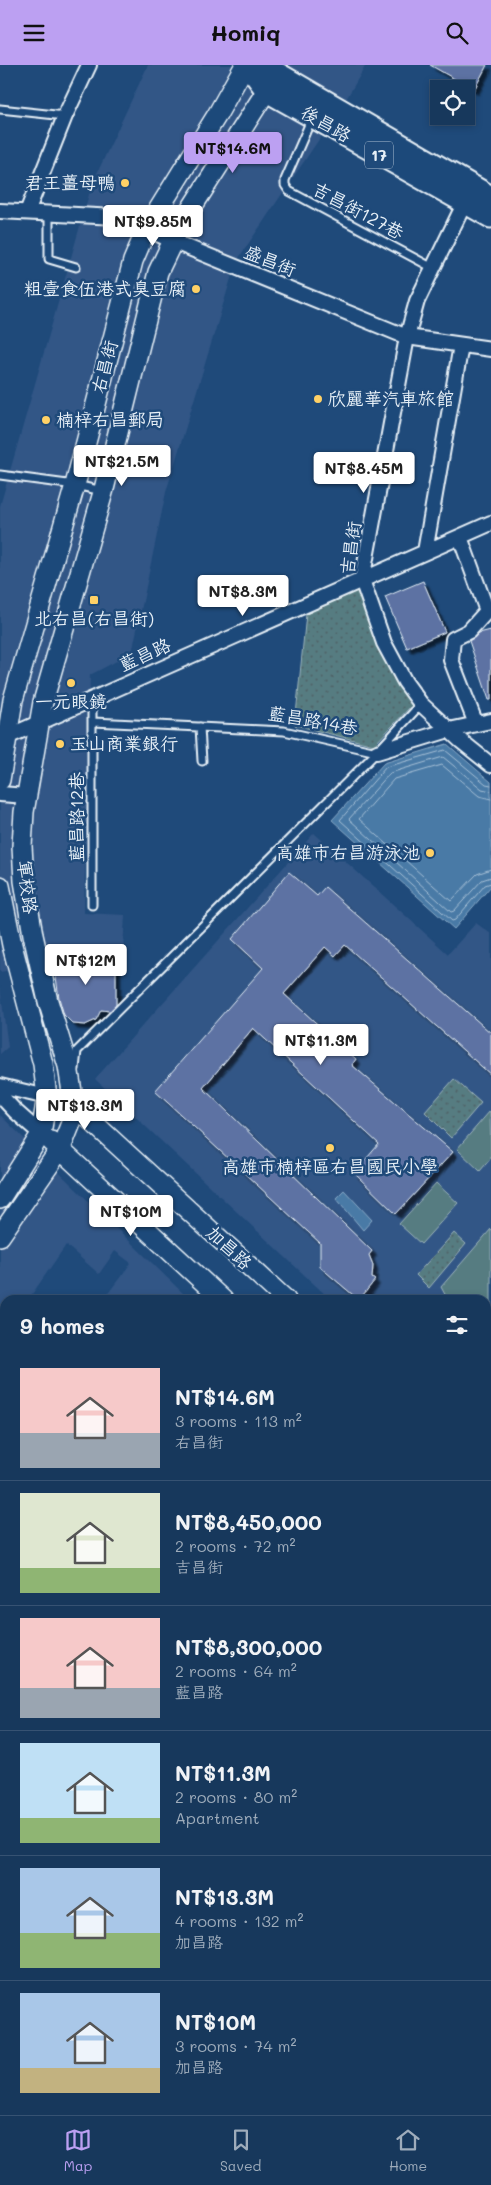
<!DOCTYPE html>
<meta charset="utf-8">
<style>
:root{--surface:#17385c;--page:#244365;--text:#f1f3f6;--muted:#9eacbb;--line:#365272;--accent:#bca0f2}
body{margin:0;font-family:Mali,"LXGW WenKai TC",sans-serif;background:var(--page);color:var(--text);height:100vh;display:flex;flex-direction:column;font-size:19px;white-space:nowrap}
*{box-sizing:border-box;margin:0}
p{font-size:16px;color:var(--muted)}
.icon{flex:none;width:28px;height:28px;fill:none;stroke:currentColor;stroke-width:2;stroke-linecap:round;stroke-linejoin:round}
.map{position:relative;flex:1;overflow:hidden}
.panel{position:absolute;left:0px;top:1230px;width:491px;height:820px;display:flex;flex-direction:column;background:var(--surface);border-radius:15px 15px 0 0;box-shadow:0 2px 8px #0003,0 0 0 1px var(--line)}
.panel>*{flex:none}
.controls{position:absolute;left:430px;top:15px;display:grid;gap:10px}
.controls a{display:grid;place-items:center;width:45px;height:45px;border-radius:0px;background:var(--surface);box-shadow:0 2px 8px #0003,0 0 0 1px var(--line);font-size:25px}
.price{position:absolute;translate:-50% -42px;padding:0 11px;border-radius:5px;background:#fff;color:#222;font-size:16px;line-height:32px;filter:drop-shadow(0 1px 2px #0008)}
.price::after{content:'';position:absolute;left:50%;top:30px;width:15px;height:11px;margin-left:-8px;background:inherit;clip-path:polygon(0 0,100% 0,50% 100%)}
.price.selected{background:var(--accent);color:#111}
ul{padding:0;list-style:none}
li{display:flex;align-items:center;gap:15px;height:125px;padding:0 20px}
li+li{border-top:1px solid var(--line)}
li span{display:grid;place-items:center;flex:none;width:140px;height:100px;border-radius:0px;color:#555}
li>.icon{margin-inline-start:auto}
span .icon{width:60px;height:60px;fill:#fffc;stroke-width:1}
li b{font-size:21px}
h2{display:flex;justify-content:space-between;align-items:center;height:60px;padding:0 20px;font-size:21px}
header{display:flex;justify-content:space-between;align-items:center;height:65px;padding:0 20px;background:var(--accent);color:#111;font-size:22px;font-weight:700}
.dock{display:flex;justify-content:space-around;align-items:center;height:70px;border-top:1px solid var(--line);background:var(--surface);font-size:14px;color:var(--muted)}
.dock a{display:grid;justify-items:center;gap:2px}
.dock .selected{color:var(--accent)}
.map>svg:first-child{display:block}
.built{fill:#325686}
.grass{fill:#567b81;stroke:#9fb6bc}
.park{fill:url(#park-dots);stroke:#9fb6bc}
.water{fill:#497aa6;stroke:#89aac7}
.lines{fill:none;stroke-linecap:round;stroke-linejoin:round}
.shore{stroke:#a8c1d7;stroke-width:1}
.building{fill:#5d72a3;stroke:#e8f1f8;filter:url(#shadow)}
.lane-casing{stroke:#e8f1f8;stroke-width:11}
.street-casing{stroke:#e8f1f8;stroke-width:18}
.secondary-casing{stroke:#e8f1f8;stroke-width:22}
.primary-casing{stroke:#e8f1f8;stroke-width:25}
.lane{stroke:#1f4a7a;stroke-width:7}
.street{stroke:#1f4a7a;stroke-width:14}
.secondary{stroke:#1f4a7a;stroke-width:19}
.primary{stroke:#1f4a7a;stroke-width:21}
.poi-dot{fill:#ffd166;stroke:#1f4a7a;stroke-width:2}
.labels{text-anchor:middle;stroke-width:5;stroke-linejoin:round;paint-order:stroke}
.shield{fill:#1f4a7a;stroke:#acbfd2;stroke-width:1}
.shield-label{font-size:16px;font-weight:bold;fill:#e8f1f8}
.street-label{font-size:18px;fill:#e8f1f8;stroke:#1f4a7a}
.poi-label{font-size:18px;fill:#e8f1f8;stroke:#1f4a7a;text-anchor:end}
</style>
<header><svg class="icon" aria-label="menu" viewBox="0 0 24 24"><path d="M4 6h16M4 12h16M4 18h16"/></svg>Homiq<svg class="icon" aria-label="search" viewBox="0 0 24 24"><circle cx="10" cy="10" r="6"/><path d="M15 15l6 6"/></svg></header>
<div class="map">
<svg width="491" height="2050" viewBox="0 0 491 2050">
<defs>
<pattern id="park-dots" width="8" height="8" patternUnits="userSpaceOnUse" patternTransform="scale(1.25)"><rect width="8" height="8" fill="#567b81"/><path d="M2 2h.1M6 6h.1" fill="none" stroke="#4f6468" stroke-width="1.8" stroke-linecap="round"/></pattern>
<filter id="shadow"><feDropShadow dx="4.5" dy="4.5" stdDeviation="1" flood-color="#0009"/></filter>
</defs>
<rect width="100%" height="100%" fill="#1f4a7a"/>
<filter id="ink" filterUnits="userSpaceOnUse"><feTurbulence type="fractalNoise" baseFrequency=".02" numOctaves="2"/><feDisplacementMap in="SourceGraphic" scale="10" xChannelSelector="R" yChannelSelector="G"/><feConvolveMatrix kernelMatrix="1 2 1 2 8 2 1 2 1" color-interpolation-filters="sRGB"/></filter>
<g filter="url(#ink)">
<path class="built" d="M 148,0 L 366,0 L 345,36 L 236,197 L 166,427 L 132,588 L 90,610 L 84,848 L 125,850 L 123,885 L 0,907 L 0,441 L 92,119 Z
M 314,768 L 448,889 L 476,858 L 491,869 L 491,1385 L 486,1380 L 486,1235 L 331,1235 L 95,1014 Z
M 0,922 L 8,982 L 0,989 Z
M 0,1050 L 190,1235 L 103,1235 L 131,1198 L 115,1186 L 99,1209 L 66,1180 L 28,1235 L 5,1235 L 5,1267 L 0,1274 Z
M 486,1493 L 491,1497 L 491,1591 L 486,1597 Z
M 74,2045 L 184,2045 L 182,2050 L 72,2050 Z
M 193,2045 L 232,2045 L 246,2050 L 191,2050 Z
M 281,2045 L 468,2045 L 474,2050 L 279,2050 Z"/>
<path class="grass" d="M 490,1046 L 491,1093 L 480,1106 L 457,1084 Z
M 436,1118 L 458,1138 L 421,1179 L 399,1159 Z
M 491,1164 L 491,1288 L 486,1287 L 486,1235 L 448,1235 L 441,1222 Z"/>
<path class="park" d="M 359,524 L 413,639 L 374,680 L 295,660 L 306,549 Z
M 454,1014 L 481,1038 L 451,1073 L 425,1047 Z
M 454,1168 L 466,1179 L 429,1223 L 416,1210 Z
M 0,1580 L 5,1580 L 5,1753 L 0,1752 Z"/>
<path class="water" d="M 447,679 L 491,717 L 491,821 L 454,864 L 332,755 L 384,698 Z
M 344,1125 L 372,1155 L 363,1165 L 336,1133 Z"/>
<g class="lines">
<path class="shore" d="M 491,720 L 486,719 L 445,685 L 386,702 L 340,755 L 452,856 L 455,855 L 485,820 L 491,818
M 491,726 L 482,724 L 443,692 L 390,708 L 349,754 L 451,847 L 454,846 L 482,815 L 491,812
M 491,734 L 479,731 L 442,700 L 394,714 L 359,754 L 451,836 L 477,809 L 491,804"/>
</g>
<path class="building" d="M 430,0 L 487,0 L 474,25 Z
M 423,516 L 445,567 L 407,583 L 385,532 Z
M 491,565 L 491,635 L 489,635 L 469,576 L 479,568 Z
M 289,807 L 317,831 L 325,822 L 491,968 L 491,1010 L 345,880 L 335,891 L 325,882 L 284,929 L 356,994 L 352,1000 L 453,1087 L 396,1149 L 354,1108 L 379,1079 L 253,963 L 203,1023 L 372,1186 L 369,1190 L 373,1200 L 372,1213 L 375,1215 L 359,1235 L 320,1202 L 320,1178 L 155,1026 L 263,903 L 232,874 Z
M 53,891 L 116,891 L 116,940 L 110,946 L 101,945 L 96,955 L 85,960 L 73,959 L 64,950 L 59,933 Z"/>
<g class="lines">
<g class="lane-casing">
<path id="lane" d="M 0,44 L 65,51
M 311,55 L 285,115 L 285,120 L 289,126 L 433,203
M 49,148 L 49,194 L 76,202
M 0,410 L 75,420 L 103,426
M 93,657 L 284,666 L 377,687
M 200,662 L 202,696
M 92,840 L 92,634
M 75,1004 L 77,986 L 377,687 L 421,639
M 0,1430 L 5,1434
M 0,1550 L 5,1544
M 486,1648 L 491,1652
M 486,1746 L 491,1740
M 486,1758 L 491,1762
M 0,1759 L 5,1760
M 0,1861 L 5,1863
M 486,1866 L 491,1870
M 486,1912 L 491,1907
M 0,1964 L 5,1931
M 486,2040 L 491,2044
M 259,2045 L 271,2050 L 273,2045"/>
</g>
<g class="street-casing">
<path id="street" d="M 468,131 L 417,236 L 407,272 L 362,515 L 384,578 L 405,617 L 421,639 L 461,676 L 491,700
M 0,146 L 116,152 L 132,156 L 172,176 L 407,272 L 491,284
M 27,147 L 65,51 L 89,0
M 460,472 L 487,546 L 469,566 L 453,574 L 451,595 L 476,659
M 425,487 L 461,280
M 7,672 L 491,458
M 377,687 L 449,665 L 491,656
M 0,729 L 27,731
M 0,1021 L 47,1032
M 0,1030 L 15,1046 L 41,1069"/>
</g>
<g class="secondary-casing">
<path id="secondary" d="M 0,715 L 13,635 L 75,420 L 133,196 L 147,163 L 217,50 L 245,0
M 0,821 L 12,880 L 43,999 L 47,1032 L 41,1069 L 0,1134
M 65,1037 L 74,1040 L 286,1235
M 51,1076 L 223,1235
M 0,1171 L 61,1083 L 71,1058 L 74,1040 L 68,1001 L 48,936 L 33,870 L 24,816 L 22,781 L 24,747 L 43,637 L 104,424 L 158,207 L 180,161 L 274,14
M 486,1419 L 491,1423"/>
</g>
<g class="primary-casing">
<path id="primary" d="M 248,0 L 267,26 L 491,152
M 253,0 L 277,8 L 491,132
M 486,1474 L 491,1468
M 486,1507 L 491,1501
M 140,2050 L 141,2045
M 162,2050 L 164,2045"/>
</g>
<use href="#lane" class="lane"/>
<use href="#street" class="street"/>
<use href="#secondary" class="secondary"/>
<use href="#primary" class="primary"/>
</g>
</g>
<g class="poi-dot">
<circle cx="125" cy="118" r="5"/>
<circle cx="196" cy="224" r="5"/>
<circle cx="318" cy="334" r="5"/>
<circle cx="46" cy="355" r="5"/>
<rect x="89" y="530" width="10" height="10" rx="2.5"/>
<circle cx="71" cy="618" r="5"/>
<circle cx="60" cy="679" r="5"/>
<circle cx="430" cy="788" r="5"/>
<circle cx="330" cy="1083" r="5"/>
</g>
<g class="labels">
<rect class="shield" x="365" y="76.5" width="28" height="27" rx="4"/>
<g class="shield-label">
<text x="379" y="96">17</text>
</g>
<g class="street-label">
<text transform="translate(326 59) rotate(30)" y="6">後昌路</text>
<text transform="translate(358 146) rotate(28)" y="6">吉昌街127巷</text>
<text transform="translate(270 196) rotate(22)" y="6">盛昌街</text>
<text transform="translate(105 302) rotate(-75)" y="6">右昌街</text>
<text transform="translate(351 483) rotate(-82)" y="6">吉昌街</text>
<text transform="translate(145 590) rotate(-24)" y="6">藍昌路</text>
<text transform="translate(313 656) rotate(10)" y="6">藍昌路14巷</text>
<text transform="translate(77 752) rotate(-90)" y="6">藍昌路12巷</text>
<text transform="translate(27 822) rotate(83)" y="6">軍校路</text>
<text transform="translate(229 1183) rotate(43)" y="6">加昌路</text>
</g>
<g class="poi-label">
<text x="115" y="124">君王薑母鴨</text>
<text x="186" y="230">粗壹食伍港式臭豆腐</text>
<text x="328" y="340" text-anchor="start">欣麗華汽車旅館</text>
<text x="56" y="361" text-anchor="start">楠梓右昌郵局</text>
<text x="94" y="560" text-anchor="middle">北右昌(右昌街)</text>
<text x="71" y="643" text-anchor="middle">一元眼鏡</text>
<text x="70" y="685" text-anchor="start">玉山商業銀行</text>
<text x="420" y="794">高雄市右昌游泳池</text>
<text x="330" y="1108" text-anchor="middle">高雄市楠梓區右昌國民小學</text>
</g>
</g>
</svg>
<div class="controls">
<a><svg class="icon" aria-label="locate" viewBox="0 0 24 24"><circle cx="12" cy="12" r="6"/><path d="M12 2v4M12 18v4M2 12h4M18 12h4"/></svg></a>
</div>
<b class="price selected" style="left:233px;top:109px">NT$14.6M</b>
<b class="price" style="left:153px;top:182px">NT$9.85M</b>
<b class="price" style="left:122px;top:422px">NT$21.5M</b>
<b class="price" style="left:364px;top:429px">NT$8.45M</b>
<b class="price" style="left:243px;top:552px">NT$8.3M</b>
<b class="price" style="left:86px;top:921px">NT$12M</b>
<b class="price" style="left:321px;top:1001px">NT$11.3M</b>
<b class="price" style="left:85px;top:1066px">NT$13.3M</b>
<b class="price" style="left:131px;top:1172px">NT$10M</b>
<section class="panel">
<h2>9 homes<svg class="icon" aria-label="filters" viewBox="0 0 24 24"><path d="M4 7h16M4 17h16"/><circle cx="9" cy="7" r="2"/><circle cx="15" cy="17" r="2"/></svg></h2>
<ul>
<li><span style="background:linear-gradient(#f6c9c9 65%,#9aa5b1 0)"><svg class="icon" aria-label="home" viewBox="0 0 24 24"><path d="M3 11l9-7 9 7M6 9v11h12V9"/></svg></span><div><b>NT$14.6M</b><p>3 rooms · 113 m²</p><p>右昌街</p></div></li>
<li><span style="background:linear-gradient(#dfe7d0 75%,#8fb573 0)"><svg class="icon" aria-label="home" viewBox="0 0 24 24"><path d="M3 11l9-7 9 7M6 9v11h12V9"/></svg></span><div><b>NT$8,450,000</b><p>2 rooms · 72 m²</p><p>吉昌街</p></div></li>
<li><span style="background:linear-gradient(#f6c9c9 70%,#9aa5b1 0)"><svg class="icon" aria-label="home" viewBox="0 0 24 24"><path d="M3 11l9-7 9 7M6 9v11h12V9"/></svg></span><div><b>NT$8,300,000</b><p>2 rooms · 64 m²</p><p>藍昌路</p></div></li>
<li><span style="background:linear-gradient(#bfe0f5 75%,#8fb573 0)"><svg class="icon" aria-label="home" viewBox="0 0 24 24"><path d="M3 11l9-7 9 7M6 9v11h12V9"/></svg></span><div><b>NT$11.3M</b><p>2 rooms · 80 m²</p><p>Apartment</p></div></li>
<li><span style="background:linear-gradient(#a9c7e8 65%,#8fb573 0)"><svg class="icon" aria-label="home" viewBox="0 0 24 24"><path d="M3 11l9-7 9 7M6 9v11h12V9"/></svg></span><div><b>NT$13.3M</b><p>4 rooms · 132 m²</p><p>加昌路</p></div></li>
<li><span style="background:linear-gradient(#a9c7e8 75%,#c2b280 0)"><svg class="icon" aria-label="home" viewBox="0 0 24 24"><path d="M3 11l9-7 9 7M6 9v11h12V9"/></svg></span><div><b>NT$10M</b><p>3 rooms · 74 m²</p><p>加昌路</p></div></li>
</ul>
</section>
</div>
<nav class="dock">
<a class="selected"><svg class="icon" aria-label="map" viewBox="0 0 24 24"><path d="M3 6l6-2 6 2 6-2v14l-6 2-6-2-6 2zM9 4v14M15 6v14"/></svg>Map</a>
<a><svg class="icon" aria-label="saved" viewBox="0 0 24 24"><path d="M7 4h10v16l-5-4-5 4z"/></svg>Saved</a>
<a><svg class="icon" aria-label="home" viewBox="0 0 24 24"><path d="M3 11l9-7 9 7M6 9v11h12V9"/></svg>Home</a>
</nav>
